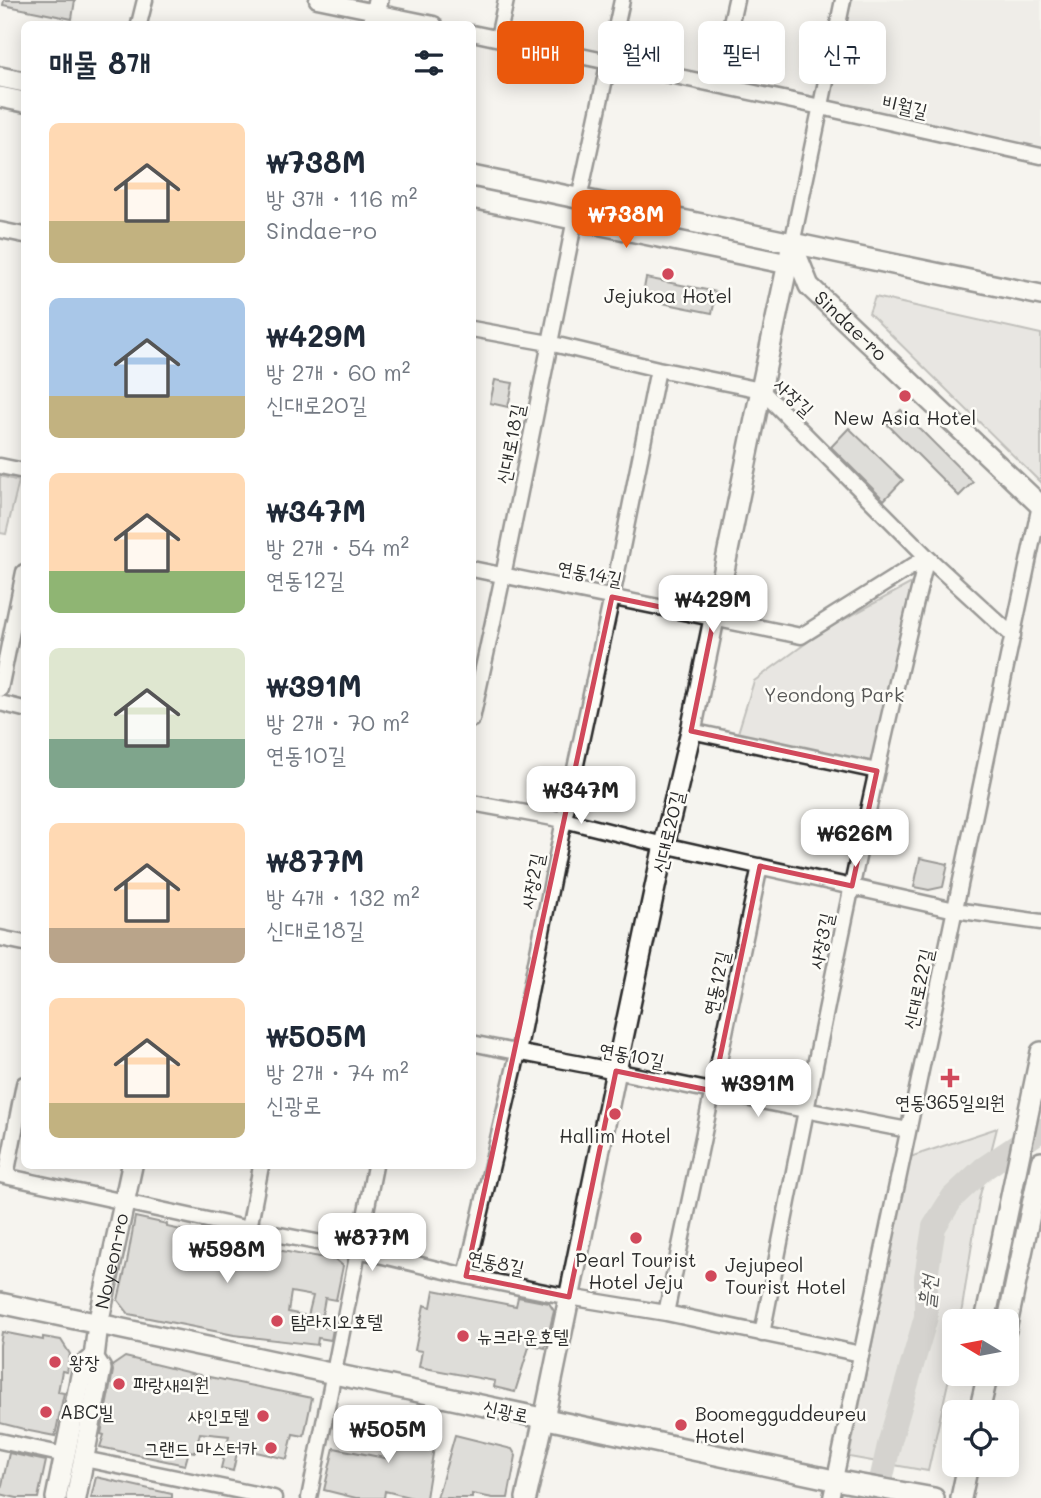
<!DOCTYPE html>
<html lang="ko">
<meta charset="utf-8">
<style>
:root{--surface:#fff;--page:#f2f2f3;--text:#1f2937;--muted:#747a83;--accent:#ea580c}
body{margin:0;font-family:Mali,"Poor Story",sans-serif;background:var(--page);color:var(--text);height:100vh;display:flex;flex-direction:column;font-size:26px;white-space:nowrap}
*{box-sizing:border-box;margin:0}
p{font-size:23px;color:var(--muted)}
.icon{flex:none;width:38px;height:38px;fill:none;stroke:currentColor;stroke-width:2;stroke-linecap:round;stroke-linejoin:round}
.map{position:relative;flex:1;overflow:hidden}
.side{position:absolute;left:21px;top:21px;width:455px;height:1148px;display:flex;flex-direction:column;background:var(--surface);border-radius:10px;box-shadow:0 4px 18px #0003}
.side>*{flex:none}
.top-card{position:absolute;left:497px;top:21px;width:438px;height:63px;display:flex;gap:14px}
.needle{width:46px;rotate:280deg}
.controls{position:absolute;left:942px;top:1309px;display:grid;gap:14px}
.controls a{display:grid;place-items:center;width:77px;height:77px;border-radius:10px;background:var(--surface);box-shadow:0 4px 18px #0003;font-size:35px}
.price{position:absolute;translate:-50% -60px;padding:0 16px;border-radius:14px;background:#fff;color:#222;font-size:23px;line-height:46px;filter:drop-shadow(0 2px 4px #0008)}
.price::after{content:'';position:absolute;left:50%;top:42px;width:21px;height:16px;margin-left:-10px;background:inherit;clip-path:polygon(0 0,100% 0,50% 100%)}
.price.current{background:var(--accent);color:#fff}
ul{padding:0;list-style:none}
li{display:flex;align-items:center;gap:21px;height:175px;padding:0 28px}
li span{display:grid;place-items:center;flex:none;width:196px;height:140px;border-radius:10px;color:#555}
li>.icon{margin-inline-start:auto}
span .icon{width:84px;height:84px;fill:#fffc;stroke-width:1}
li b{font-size:30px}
h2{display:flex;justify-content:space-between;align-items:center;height:84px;padding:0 28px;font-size:30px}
.tag{padding:0 24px;border-radius:10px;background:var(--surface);box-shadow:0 4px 18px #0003;font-size:24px;line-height:63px}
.tag.current{background:var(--accent);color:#fff}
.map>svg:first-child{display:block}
.built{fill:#e6e5e0}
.green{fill:#d7d6d2;stroke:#81807e;stroke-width:2}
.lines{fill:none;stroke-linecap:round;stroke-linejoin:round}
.river{stroke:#adaca9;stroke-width:24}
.building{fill:#c2c1be;stroke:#2b2b2b;stroke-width:2;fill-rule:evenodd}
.street-casing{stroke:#2b2b2b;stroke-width:19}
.secondary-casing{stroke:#2b2b2b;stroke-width:24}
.street{stroke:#fdfcf7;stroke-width:14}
.secondary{stroke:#fdfcf7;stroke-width:19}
.marked{fill:none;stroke:#d1495b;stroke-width:5;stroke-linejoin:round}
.poi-dot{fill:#d1495b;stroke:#fdfcf7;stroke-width:2.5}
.labels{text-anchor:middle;stroke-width:5;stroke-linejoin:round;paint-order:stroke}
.street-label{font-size:19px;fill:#2b2b2b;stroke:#fdfcf7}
.poi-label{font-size:19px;fill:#2b2b2b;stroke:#fdfcf7;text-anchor:start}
.park-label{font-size:19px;fill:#565655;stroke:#fdfcf7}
.water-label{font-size:21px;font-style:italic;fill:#585857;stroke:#fdfcf7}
</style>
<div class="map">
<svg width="1041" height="1498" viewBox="0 0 1041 1498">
<rect width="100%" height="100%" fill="#f5f4ef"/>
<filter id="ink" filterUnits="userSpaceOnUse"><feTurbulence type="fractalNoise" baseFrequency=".0143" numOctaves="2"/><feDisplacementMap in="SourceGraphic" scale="14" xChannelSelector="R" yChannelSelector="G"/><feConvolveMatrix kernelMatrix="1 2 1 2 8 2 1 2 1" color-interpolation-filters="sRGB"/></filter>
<g filter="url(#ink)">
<path class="built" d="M 851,0 L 1041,0 L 1041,149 L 830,101 Z"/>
<path class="green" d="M 875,297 L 1041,334 L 1041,483 L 869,313 Z
M 0,476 L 19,481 L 6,534 L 0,533 Z
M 921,578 L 878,764 L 737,736 L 754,681 L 809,641 L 841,621 Z
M 997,1128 L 979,1199 L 960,1321 L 954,1321 L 954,1356 L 928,1471 L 849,1457 L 910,1157 Z"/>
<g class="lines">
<path class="river" d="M 877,1498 L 890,1441 L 926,1317 L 926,1277 L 934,1227 L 953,1197 L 983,1169 L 1041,1130"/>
</g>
<path class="building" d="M 4,0 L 75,0 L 72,19 L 3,5 Z
M 646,278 L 717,292 L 712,313 L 642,299 Z
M 495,380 L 513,383 L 508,407 L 490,403 Z
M 901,410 L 973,482 L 959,496 L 887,424 Z
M 849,428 L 903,480 L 884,500 L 831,447 Z
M 920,858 L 948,864 L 943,887 L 929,890 L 914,887 Z
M 135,1217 L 167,1224 L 167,1227 L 252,1245 L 308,1256 L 309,1255 L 336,1260 L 343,1266 L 336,1300 L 325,1298 L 320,1326 L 333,1329 L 331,1340 L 318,1338 L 317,1345 L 234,1335 L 129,1314 L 118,1300 L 127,1262 ZM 291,1292 L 313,1296 L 308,1316 L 288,1312 Z
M 434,1290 L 516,1306 L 518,1297 L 549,1303 L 554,1311 L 545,1348 L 530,1344 L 515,1392 L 494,1387 L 495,1381 L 419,1367 L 422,1351 L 415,1350 L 424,1305 L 431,1307 Z
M 2,1332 L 43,1340 L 43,1337 L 61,1340 L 70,1354 L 67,1372 L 62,1371 L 58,1392 L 64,1393 L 55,1436 L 24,1430 L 24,1429 L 0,1423 L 0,1345 Z
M 125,1357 L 195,1374 L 312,1398 L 304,1436 L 293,1434 L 287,1459 L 238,1448 L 233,1471 L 221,1468 L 229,1436 L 200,1433 L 195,1452 L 189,1451 L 185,1465 L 100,1447 L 104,1435 L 101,1434 L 113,1371 L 112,1366 Z
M 398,1414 L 438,1422 L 426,1498 L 413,1498 L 385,1491 L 384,1498 L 356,1498 L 324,1490 L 334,1448 L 390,1459 Z
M 455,1435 L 512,1449 L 516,1456 L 508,1498 L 493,1498 L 472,1494 L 472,1498 L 437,1498 Z
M 9,1453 L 46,1461 L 38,1498 L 17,1498 L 0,1494 Z
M 96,1477 L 172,1494 L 172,1498 L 91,1498 Z"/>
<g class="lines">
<g class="street-casing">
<path id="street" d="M 317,0 L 434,24
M 139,24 L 145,0
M 472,33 L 821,107 L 1041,156
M 498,38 L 506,0
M 717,85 L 736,0
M 579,199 L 622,0
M 0,230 L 24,235
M 792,244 L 843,0
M 472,329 L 549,343 L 658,369 L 761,390 L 927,557 L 1013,636
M 0,466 L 24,471
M 472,569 L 801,636 L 927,557
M 0,689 L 24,572
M 0,703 L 24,709
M 472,719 L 503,576 L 575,219
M 691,731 L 877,771
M 472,803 L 564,820 L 664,845 L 955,910 L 1041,922
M 0,938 L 24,943
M 472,1043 C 521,1054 571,1061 620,1072 C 716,1092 812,1112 908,1130
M 0,1175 L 249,1229 L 358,1250 L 466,1276 L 569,1297 L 666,1313 L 861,1354
M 6,1176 L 24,1084
M 249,1229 L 261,1166
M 466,1276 L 518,1053 L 564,820 L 612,597 L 658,369
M 666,1313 L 760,866
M 762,1334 C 813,1074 863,814 927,557
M 0,1441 L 65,1455
M 84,1459 L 274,1498
M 309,1498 L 375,1166
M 831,1498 L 1040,505"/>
</g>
<g class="secondary-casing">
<g id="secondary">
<path d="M 373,24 L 378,0"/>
<path d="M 0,77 L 24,82"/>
<path d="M 0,97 L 24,102"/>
<path d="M 472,176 L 1041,295"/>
<path d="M 472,198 L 788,264"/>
<path id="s1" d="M 792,244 L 809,286 L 1041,506"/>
<path d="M 0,1303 L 834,1480 L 934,1498"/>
<path d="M 985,1321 L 1041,1052"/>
<path d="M 1006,1330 L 1041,1162"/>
<path d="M 979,1412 L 986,1382 L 991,1374"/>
<path d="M 56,1498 L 83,1366 L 94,1358"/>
<path id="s2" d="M 76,1498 L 101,1369 L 94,1358 L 98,1324 L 132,1166"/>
<path d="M 526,1498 L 544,1419 L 616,1071 L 664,845 L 691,731 L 761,390 L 792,244"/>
<path d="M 961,1498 L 968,1465"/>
</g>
</g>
<use href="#street" class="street"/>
<use href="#secondary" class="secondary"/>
</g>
</g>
<path d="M0 0H1041V1498H0ZM 612,597 L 714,618 L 691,731 L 877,771 L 852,886 L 760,866 L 713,1091 L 616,1071 L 569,1297 L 466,1276 Z" fill="#f5f4ef" fill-opacity=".55" fill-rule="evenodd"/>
<path class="marked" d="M 612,597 L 714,618 L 691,731 L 877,771 L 852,886 L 760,866 L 713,1091 L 616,1071 L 569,1297 L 466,1276 Z"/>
<g class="poi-dot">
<circle cx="668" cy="274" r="7"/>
<circle cx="905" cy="396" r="7"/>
<path d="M946.5 1067.5h7v7h7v7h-7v7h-7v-7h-7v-7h7z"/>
<circle cx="615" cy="1114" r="7"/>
<circle cx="636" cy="1238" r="7"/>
<circle cx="711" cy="1276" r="7"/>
<circle cx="277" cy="1321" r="7"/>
<circle cx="463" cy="1336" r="7"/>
<circle cx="55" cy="1362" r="7"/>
<circle cx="119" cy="1384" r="7"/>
<circle cx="46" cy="1412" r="7"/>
<circle cx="263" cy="1416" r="7"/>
<circle cx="681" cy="1425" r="7"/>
<circle cx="271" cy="1448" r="7"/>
</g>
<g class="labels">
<g class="street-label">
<text transform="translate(905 106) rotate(13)" y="7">비월길</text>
<text dy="7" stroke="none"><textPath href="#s1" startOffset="103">Sindae-ro</textPath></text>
<text transform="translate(794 397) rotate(43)" y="7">사장길</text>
<text transform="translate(510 444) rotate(-79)" y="7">신대로18길</text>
<text transform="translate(590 573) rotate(11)" y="7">연동14길</text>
<text transform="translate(668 832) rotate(-77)" y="7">신대로20길</text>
<text transform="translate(532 881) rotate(-79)" y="7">사장2길</text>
<text transform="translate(821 941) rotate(-78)" y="7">사장3길</text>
<text transform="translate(716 983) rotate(-78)" y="7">연동12길</text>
<text transform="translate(918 989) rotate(-78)" y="7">신대로22길</text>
<text transform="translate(632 1055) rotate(11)" y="7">연동10길</text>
<text dy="7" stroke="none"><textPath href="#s2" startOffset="243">Noyeon-ro</textPath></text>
<text transform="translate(496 1262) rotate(12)" y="7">연동8길</text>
<text transform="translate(506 1411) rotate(12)" y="7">신광로</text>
</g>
<g class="poi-label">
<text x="668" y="303" text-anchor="middle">Jejukoa Hotel</text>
<text x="905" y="425" text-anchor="middle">New Asia Hotel</text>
<text x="950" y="1109" text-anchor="middle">연동365일의원</text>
<text x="615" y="1143" text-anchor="middle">Hallim Hotel</text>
<text x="636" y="1267" text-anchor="middle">Pearl Tourist<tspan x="636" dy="22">Hotel Jeju</tspan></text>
<text x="725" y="1272">Jejupeol<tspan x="725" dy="22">Tourist Hotel</tspan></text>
<text x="291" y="1328">탐라지오호텔</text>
<text x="477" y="1343">뉴크라운호텔</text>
<text x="69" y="1369">왕장</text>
<text x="133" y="1391">파랑새의원</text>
<text x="60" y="1419">ABC빌</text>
<text x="695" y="1421">Boomegguddeureu<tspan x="695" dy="22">Hotel</tspan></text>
<text x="249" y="1423" text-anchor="end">샤인모텔</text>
<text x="257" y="1455" text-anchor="end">그랜드 마스터카</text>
</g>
<g class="park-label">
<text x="834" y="702">Yeondong Park</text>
</g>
<g class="water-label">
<text transform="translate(928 1292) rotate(-84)" y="7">흘천</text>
</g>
</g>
</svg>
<div class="controls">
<a><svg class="needle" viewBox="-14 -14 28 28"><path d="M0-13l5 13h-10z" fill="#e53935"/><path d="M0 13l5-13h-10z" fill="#747a83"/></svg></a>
<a><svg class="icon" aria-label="locate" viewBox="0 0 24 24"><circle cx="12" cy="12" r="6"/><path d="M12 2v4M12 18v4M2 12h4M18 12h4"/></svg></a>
</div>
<b class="price current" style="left:626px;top:250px">₩738M</b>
<b class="price" style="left:713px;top:635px">₩429M</b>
<b class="price" style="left:581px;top:826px">₩347M</b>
<b class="price" style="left:855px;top:869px">₩626M</b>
<b class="price" style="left:758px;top:1119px">₩391M</b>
<b class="price" style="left:372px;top:1273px">₩877M</b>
<b class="price" style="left:227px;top:1285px">₩598M</b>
<b class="price" style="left:388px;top:1465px">₩505M</b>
<div class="top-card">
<a class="tag current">매매</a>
<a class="tag">월세</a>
<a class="tag">필터</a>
<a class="tag">신규</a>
</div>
<section class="side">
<h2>매물 8개<svg class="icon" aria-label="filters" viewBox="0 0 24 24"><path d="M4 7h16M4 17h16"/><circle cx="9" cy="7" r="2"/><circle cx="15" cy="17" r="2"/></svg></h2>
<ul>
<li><span style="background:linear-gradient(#ffd9b3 70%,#c2b280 0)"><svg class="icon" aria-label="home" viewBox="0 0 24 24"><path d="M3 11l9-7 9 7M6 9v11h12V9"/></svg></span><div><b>₩738M</b><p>방 3개 · 116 m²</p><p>Sindae-ro</p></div></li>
<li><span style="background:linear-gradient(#a9c7e8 70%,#c2b280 0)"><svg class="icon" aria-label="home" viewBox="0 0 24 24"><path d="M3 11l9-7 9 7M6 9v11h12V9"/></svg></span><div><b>₩429M</b><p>방 2개 · 60 m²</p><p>신대로20길</p></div></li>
<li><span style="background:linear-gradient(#ffd9b3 70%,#8fb573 0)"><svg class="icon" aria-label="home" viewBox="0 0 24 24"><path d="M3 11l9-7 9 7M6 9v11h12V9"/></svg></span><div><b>₩347M</b><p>방 2개 · 54 m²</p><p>연동12길</p></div></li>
<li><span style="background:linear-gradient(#dfe7d0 65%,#7fa58c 0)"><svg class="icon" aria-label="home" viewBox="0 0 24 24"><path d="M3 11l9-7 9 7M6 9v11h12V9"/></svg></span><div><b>₩391M</b><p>방 2개 · 70 m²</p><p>연동10길</p></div></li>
<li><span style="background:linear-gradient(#ffd9b3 75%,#b9a48a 0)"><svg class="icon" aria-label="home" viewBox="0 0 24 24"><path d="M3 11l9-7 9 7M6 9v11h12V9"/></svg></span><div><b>₩877M</b><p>방 4개 · 132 m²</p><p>신대로18길</p></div></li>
<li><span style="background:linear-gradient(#ffd9b3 75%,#c2b280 0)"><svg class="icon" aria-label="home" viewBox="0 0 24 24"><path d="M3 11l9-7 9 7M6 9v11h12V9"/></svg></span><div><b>₩505M</b><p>방 2개 · 74 m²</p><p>신광로</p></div></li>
</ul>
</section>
</div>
